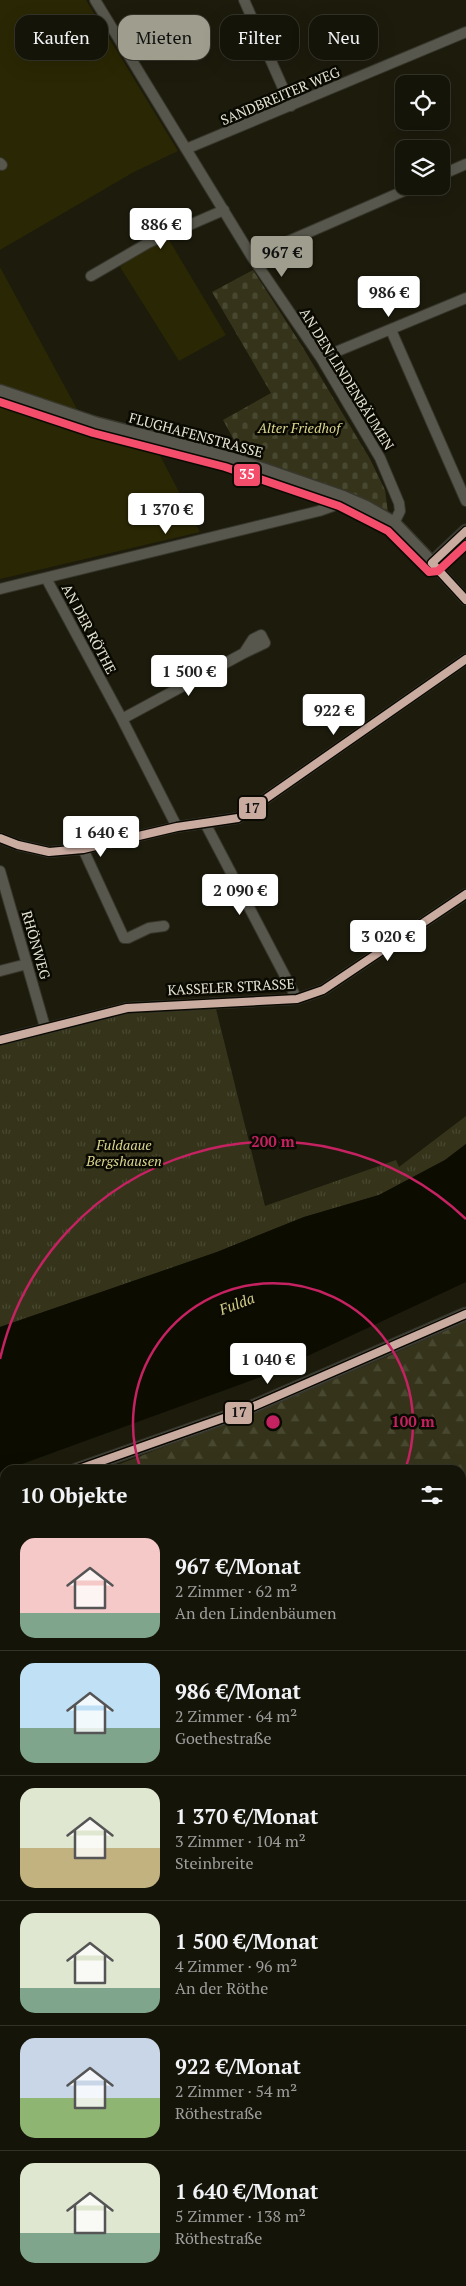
<!DOCTYPE html>
<html lang="de">
<meta charset="utf-8">
<style>
:root{--surface:#151409;--page:#1e1d12;--text:#f1f3f6;--muted:#9d9e9c;--line:#34332a;--accent:#9f9e8e}
body{margin:0;font-family:"PT Serif",serif;background:var(--page);color:var(--text);height:100vh;display:flex;flex-direction:column;font-size:19px;white-space:nowrap}
*{box-sizing:border-box;margin:0}
p{font-size:16px;color:var(--muted)}
.icon{flex:none;width:28px;height:28px;fill:none;stroke:currentColor;stroke-width:2;stroke-linecap:round;stroke-linejoin:round}
.map{position:relative;flex:1;overflow:hidden}
.side{position:absolute;left:0px;top:1465px;width:466px;height:821px;display:flex;flex-direction:column;background:var(--surface);border-radius:15px 15px 0 0;box-shadow:0 5px 20px #0002,0 0 0 1px var(--line)}
.side>*{flex:none}
.guide{position:absolute;left:15px;top:15px;width:436px;height:45px;display:flex;gap:10px}
.buttons{position:absolute;left:395px;top:75px;display:grid;gap:10px}
.buttons a{display:grid;place-items:center;width:55px;height:55px;border-radius:10px;background:var(--surface);box-shadow:0 5px 20px #0002,0 0 0 1px var(--line);font-size:25px}
.price{position:absolute;translate:-50% -42px;padding:0 11px;border-radius:5px;background:#fff;color:#222;font-size:16px;line-height:32px;filter:drop-shadow(0 1px 2px #0008)}
.price::after{content:'';position:absolute;left:50%;top:30px;width:15px;height:11px;margin-left:-8px;background:inherit;clip-path:polygon(0 0,100% 0,50% 100%)}
.price.current{background:var(--accent);color:#111}
ul{padding:0;list-style:none}
li{display:flex;align-items:center;gap:15px;height:125px;padding:0 20px}
li+li{border-top:1px solid var(--line)}
li span{display:grid;place-items:center;flex:none;width:140px;height:100px;border-radius:15px;color:#555}
li>.icon{margin-inline-start:auto}
span .icon{width:60px;height:60px;fill:#fffc;stroke-width:1}
li b{font-size:21px}
h2{display:flex;justify-content:space-between;align-items:center;height:60px;padding:0 20px;font-size:21px}
.chip{padding:0 18px;border-radius:15px;background:var(--surface);box-shadow:0 5px 20px #0002,0 0 0 1px var(--line);font-size:18px;line-height:45px}
.chip.current{background:var(--accent);color:#111}
.map>svg:first-child{display:block}
.built{fill:#2a2704}
.grass{fill:url(#grass-tufts)}
.forest{fill:url(#forest-firs)}
.cemetery{fill:url(#cemetery-stones)}
.water{fill:#0d0c01}
.lines{fill:none;stroke-linecap:round;stroke-linejoin:round}
.minor-casing{stroke:#38372d;stroke-width:12}
.tertiary-casing{stroke:#38372d;stroke-width:15}
.minor{stroke:#58574d;stroke-width:10}
.tertiary{stroke:#58574d;stroke-width:12}
.bus-1-casing{stroke:#0b0a02;stroke-width:11}
.bus-2-casing{stroke:#0b0a02;stroke-width:11}
.bus-1{stroke:#c9aba0;stroke-width:8}
.bus-2{stroke:#f44d6c;stroke-width:8}
.ring{fill:none;stroke:#c42261;stroke-width:2.5}
.labels{text-anchor:middle;stroke-width:5;stroke-linejoin:round;paint-order:stroke}
.street-label{font-size:14px;fill:#e6e5d4;stroke:#0b0a02}
.park-label{font-size:14px;font-style:italic;fill:#dbd68f;stroke:#0b0a02}
.water-label{font-size:15px;font-style:italic;fill:#d5d089;stroke:#0b0a02}
.centre{fill:#c42261;stroke:#0b0a02;stroke-width:2.5}
.ring-label{font-size:15px;text-anchor:middle;font-weight:bold;fill:#c42261;stroke:#0b0a02;stroke-width:5;stroke-linejoin:round;paint-order:stroke}
.line-badge{stroke:#0b0a02;stroke-width:2}
.badge-label{font-size:14px;text-anchor:middle;font-weight:bold;fill:#fff}
.pale-badge-label{font-size:14px;text-anchor:middle;font-weight:bold;fill:#111}
</style>
<div class="map">
<svg width="466" height="2286" viewBox="0 0 466 2286">
<defs>
<pattern id="grass-tufts" width="24" height="20" patternUnits="userSpaceOnUse" patternTransform="scale(1.25)"><rect width="24" height="20" fill="#35341b"/><path d="M3 7l-1-3M5 7V3M7 7l1-3M15 17l-1-3M17 17v-4M19 17l1-3" fill="none" stroke="#484830"/></pattern>
<pattern id="forest-firs" width="22" height="20" patternUnits="userSpaceOnUse" patternTransform="scale(1.25)"><rect width="22" height="20" fill="#35341b"/><path d="M5 1l3.5 6h-7zM16 11l3.5 6h-7z" fill="#484830"/></pattern>
<pattern id="cemetery-stones" width="16" height="16" patternUnits="userSpaceOnUse" patternTransform="scale(1.25)"><rect width="16" height="16" fill="#35341b"/><path d="M2 7V4a2 2 0 0 1 4 0v3zM10 15v-3a2 2 0 0 1 4 0v3z" fill="#484830"/></pattern>
</defs>
<rect width="100%" height="100%" fill="#1c1b0c"/>
<path class="built" d="M 0,0 L 86,0 L 178,151 L 134,172 L 0,250 Z
M 169,240 L 226,335 L 179,361 L 120,267 L 140,252 Z
M 0,267 L 77,409 L 75,424 L 154,444 L 200,532 L 0,579 Z
M 461,1866 L 466,1866 L 466,2286 L 0,2286 L 0,2272 L 5,2267 L 5,2281 L 461,2281 Z"/>
<path class="grass" d="M 216,1009 L 265,1206 L 396,1160 L 399,1167 L 466,1116 L 466,1144 L 445,1160 L 379,1195 L 304,1217 L 217,1252 L 0,1327 L 0,1046 L 117,1014 Z
M 461,1810 L 466,1810 L 466,1866 L 461,1866 Z
M 5,2146 L 5,2267 L 0,2272 L 0,2151 Z"/>
<path class="forest" d="M 466,1321 L 466,1810 L 461,1810 L 461,1470 L 104,1470 C 225,1423 348,1377 466,1321 Z
M 5,1505 L 5,1799 L 0,1800 L 0,1506 Z"/>
<path class="cemetery" d="M 253,270 L 302,346 L 370,459 L 385,490 L 388,512 C 342,487 294,473 244,458 L 223,420 L 271,393 L 212,292 Z"/>
<path class="water" d="M 466,1144 L 466,1282 L 269,1374 L 0,1472 L 0,1327 L 217,1252 L 304,1217 L 379,1195 L 445,1160 Z"/>
<g class="lines">
<g class="minor-casing">
<path id="minor" d="M 95,0 L 252,257 L 321,358 L 380,458 L 399,503 L 400,511 L 394,523
M 244,0 L 291,106
M 186,149 L 466,32
M 0,163 L 2,165
M 441,175 L 466,164
M 252,257 L 415,186
M 91,276 L 148,243 L 224,210
M 391,330 L 466,501
M 321,358 L 466,298
M 432,563 L 466,600
M 46,578 L 122,719 L 177,827
M 0,589 L 319,511 L 333,506 L 343,497
M 122,719 L 244,653 L 253,639 L 261,635 L 265,643 L 244,653
M 205,823 L 297,999
M 0,838 L 18,845 L 49,852 L 83,849 L 177,827 L 238,818 L 466,659
M 83,849 L 124,938 L 128,938 L 149,928 L 164,926
M 0,871 L 45,1027
M 0,971 L 27,964
M 0,1040 L 127,1008 L 297,999 L 323,990 L 466,894
M 461,2048 L 466,2046
M 187,2286 L 193,2281"/>
</g>
<g class="tertiary-casing">
<path id="tertiary" d="M 0,391 L 95,423 L 228,457 L 343,497 L 366,507 L 394,523 L 432,563 L 466,531
M 76,1470 L 238,1413 L 466,1314
M 0,1496 L 5,1495"/>
</g>
<use href="#minor" class="minor"/>
<use href="#tertiary" class="tertiary"/>
<g class="bus-1-casing">
<path id="bus-1" d="M 432,563 L 466,600
M 432,563 L 466,531
M 0,838 L 18,845 L 49,852 L 83,849 L 177,827 L 238,818 L 466,659
M 0,1040 L 127,1008 L 297,999 L 323,990 L 466,894
M 76,1470 L 238,1413 L 466,1314"/>
</g>
<g class="bus-2-casing">
<path id="bus-2" d="M 0,402 L 93,433 L 225,467 L 339,506 L 388,531 L 429,572 L 438,571 L 466,545"/>
</g>
<use href="#bus-1" class="bus-1"/>
<use href="#bus-2" class="bus-2"/>
</g>
<g class="ring">
<path d="M141 1470A140 140 0 1 1 405 1470"/>
<path d="M5 1502A280 280 0 0 1 0 1485M0 1359A280 280 0 0 1 466 1219"/>
</g>
<g class="labels">
<g class="street-label">
<text transform="translate(280 96) rotate(-23)" y="5">SANDBREITER WEG</text>
<text transform="translate(347 379) rotate(58)" y="5">AN DEN LINDENBÄUMEN</text>
<text transform="translate(196 435) rotate(15)" y="5">FLUGHAFENSTRASSE</text>
<text transform="translate(89 629) rotate(62)" y="5">AN DER RÖTHE</text>
<text transform="translate(36 945) rotate(74)" y="5">RHÖNWEG</text>
<text transform="translate(231 987) rotate(-3)" y="5">KASSELER STRASSE</text>
</g>
<g class="park-label">
<text x="299" y="433">Alter Friedhof</text>
<text x="124" y="1150">Fuldaaue<tspan x="124" dy="16">Bergshausen</tspan></text>
</g>
<g class="water-label">
<text transform="translate(237 1304) rotate(-21)" y="5">Fulda</text>
</g>
</g>
<circle cx="273" cy="1422" r="8" class="centre"/>
<g class="ring-label">
<text x="273" y="1147">200 m</text>
<text x="413" y="1427">100 m</text>
</g>
<g class="line-badge">
<rect x="233" y="463" width="28" height="24" rx="5" fill="#f44d6c"/>
<rect x="238" y="796" width="29" height="24" rx="5" fill="#c9aba0"/>
<rect x="224" y="1401" width="29" height="24" rx="5" fill="#c9aba0"/>
</g>
<g class="badge-label">
<text x="247" y="479">35</text>
</g>
<g class="pale-badge-label">
<text x="252" y="813">17</text>
<text x="239" y="1417">17</text>
</g>
</svg>
<div class="buttons">
<a><svg class="icon" aria-label="locate" viewBox="0 0 24 24"><circle cx="12" cy="12" r="6"/><path d="M12 2v4M12 18v4M2 12h4M18 12h4"/></svg></a>
<a><svg class="icon" aria-label="layers" viewBox="0 0 24 24"><path d="M12 4l9 5-9 5-9-5zM3 14l9 5 9-5"/></svg></a>
</div>
<b class="price" style="left:161px;top:250px">886 €</b>
<b class="price current" style="left:282px;top:278px">967 €</b>
<b class="price" style="left:389px;top:318px">986 €</b>
<b class="price" style="left:166px;top:535px">1 370 €</b>
<b class="price" style="left:189px;top:697px">1 500 €</b>
<b class="price" style="left:334px;top:736px">922 €</b>
<b class="price" style="left:101px;top:858px">1 640 €</b>
<b class="price" style="left:240px;top:916px">2 090 €</b>
<b class="price" style="left:388px;top:962px">3 020 €</b>
<b class="price" style="left:268px;top:1385px">1 040 €</b>
<div class="guide">
<a class="chip">Kaufen</a>
<a class="chip current">Mieten</a>
<a class="chip">Filter</a>
<a class="chip">Neu</a>
</div>
<section class="side">
<h2>10 Objekte<svg class="icon" aria-label="filters" viewBox="0 0 24 24"><path d="M4 7h16M4 17h16"/><circle cx="9" cy="7" r="2"/><circle cx="15" cy="17" r="2"/></svg></h2>
<ul>
<li><span style="background:linear-gradient(#f6c9c9 75%,#7fa58c 0)"><svg class="icon" aria-label="home" viewBox="0 0 24 24"><path d="M3 11l9-7 9 7M6 9v11h12V9"/></svg></span><div><b>967 €/Monat</b><p>2 Zimmer · 62 m²</p><p>An den Lindenbäumen</p></div></li>
<li><span style="background:linear-gradient(#bfe0f5 65%,#7fa58c 0)"><svg class="icon" aria-label="home" viewBox="0 0 24 24"><path d="M3 11l9-7 9 7M6 9v11h12V9"/></svg></span><div><b>986 €/Monat</b><p>2 Zimmer · 64 m²</p><p>Goethestraße</p></div></li>
<li><span style="background:linear-gradient(#dfe7d0 60%,#c2b280 0)"><svg class="icon" aria-label="home" viewBox="0 0 24 24"><path d="M3 11l9-7 9 7M6 9v11h12V9"/></svg></span><div><b>1 370 €/Monat</b><p>3 Zimmer · 104 m²</p><p>Steinbreite</p></div></li>
<li><span style="background:linear-gradient(#dfe7d0 75%,#7fa58c 0)"><svg class="icon" aria-label="home" viewBox="0 0 24 24"><path d="M3 11l9-7 9 7M6 9v11h12V9"/></svg></span><div><b>1 500 €/Monat</b><p>4 Zimmer · 96 m²</p><p>An der Röthe</p></div></li>
<li><span style="background:linear-gradient(#c9d6e8 60%,#8fb573 0)"><svg class="icon" aria-label="home" viewBox="0 0 24 24"><path d="M3 11l9-7 9 7M6 9v11h12V9"/></svg></span><div><b>922 €/Monat</b><p>2 Zimmer · 54 m²</p><p>Röthestraße</p></div></li>
<li><span style="background:linear-gradient(#dfe7d0 70%,#7fa58c 0)"><svg class="icon" aria-label="home" viewBox="0 0 24 24"><path d="M3 11l9-7 9 7M6 9v11h12V9"/></svg></span><div><b>1 640 €/Monat</b><p>5 Zimmer · 138 m²</p><p>Röthestraße</p></div></li>
</ul>
</section>
</div>
